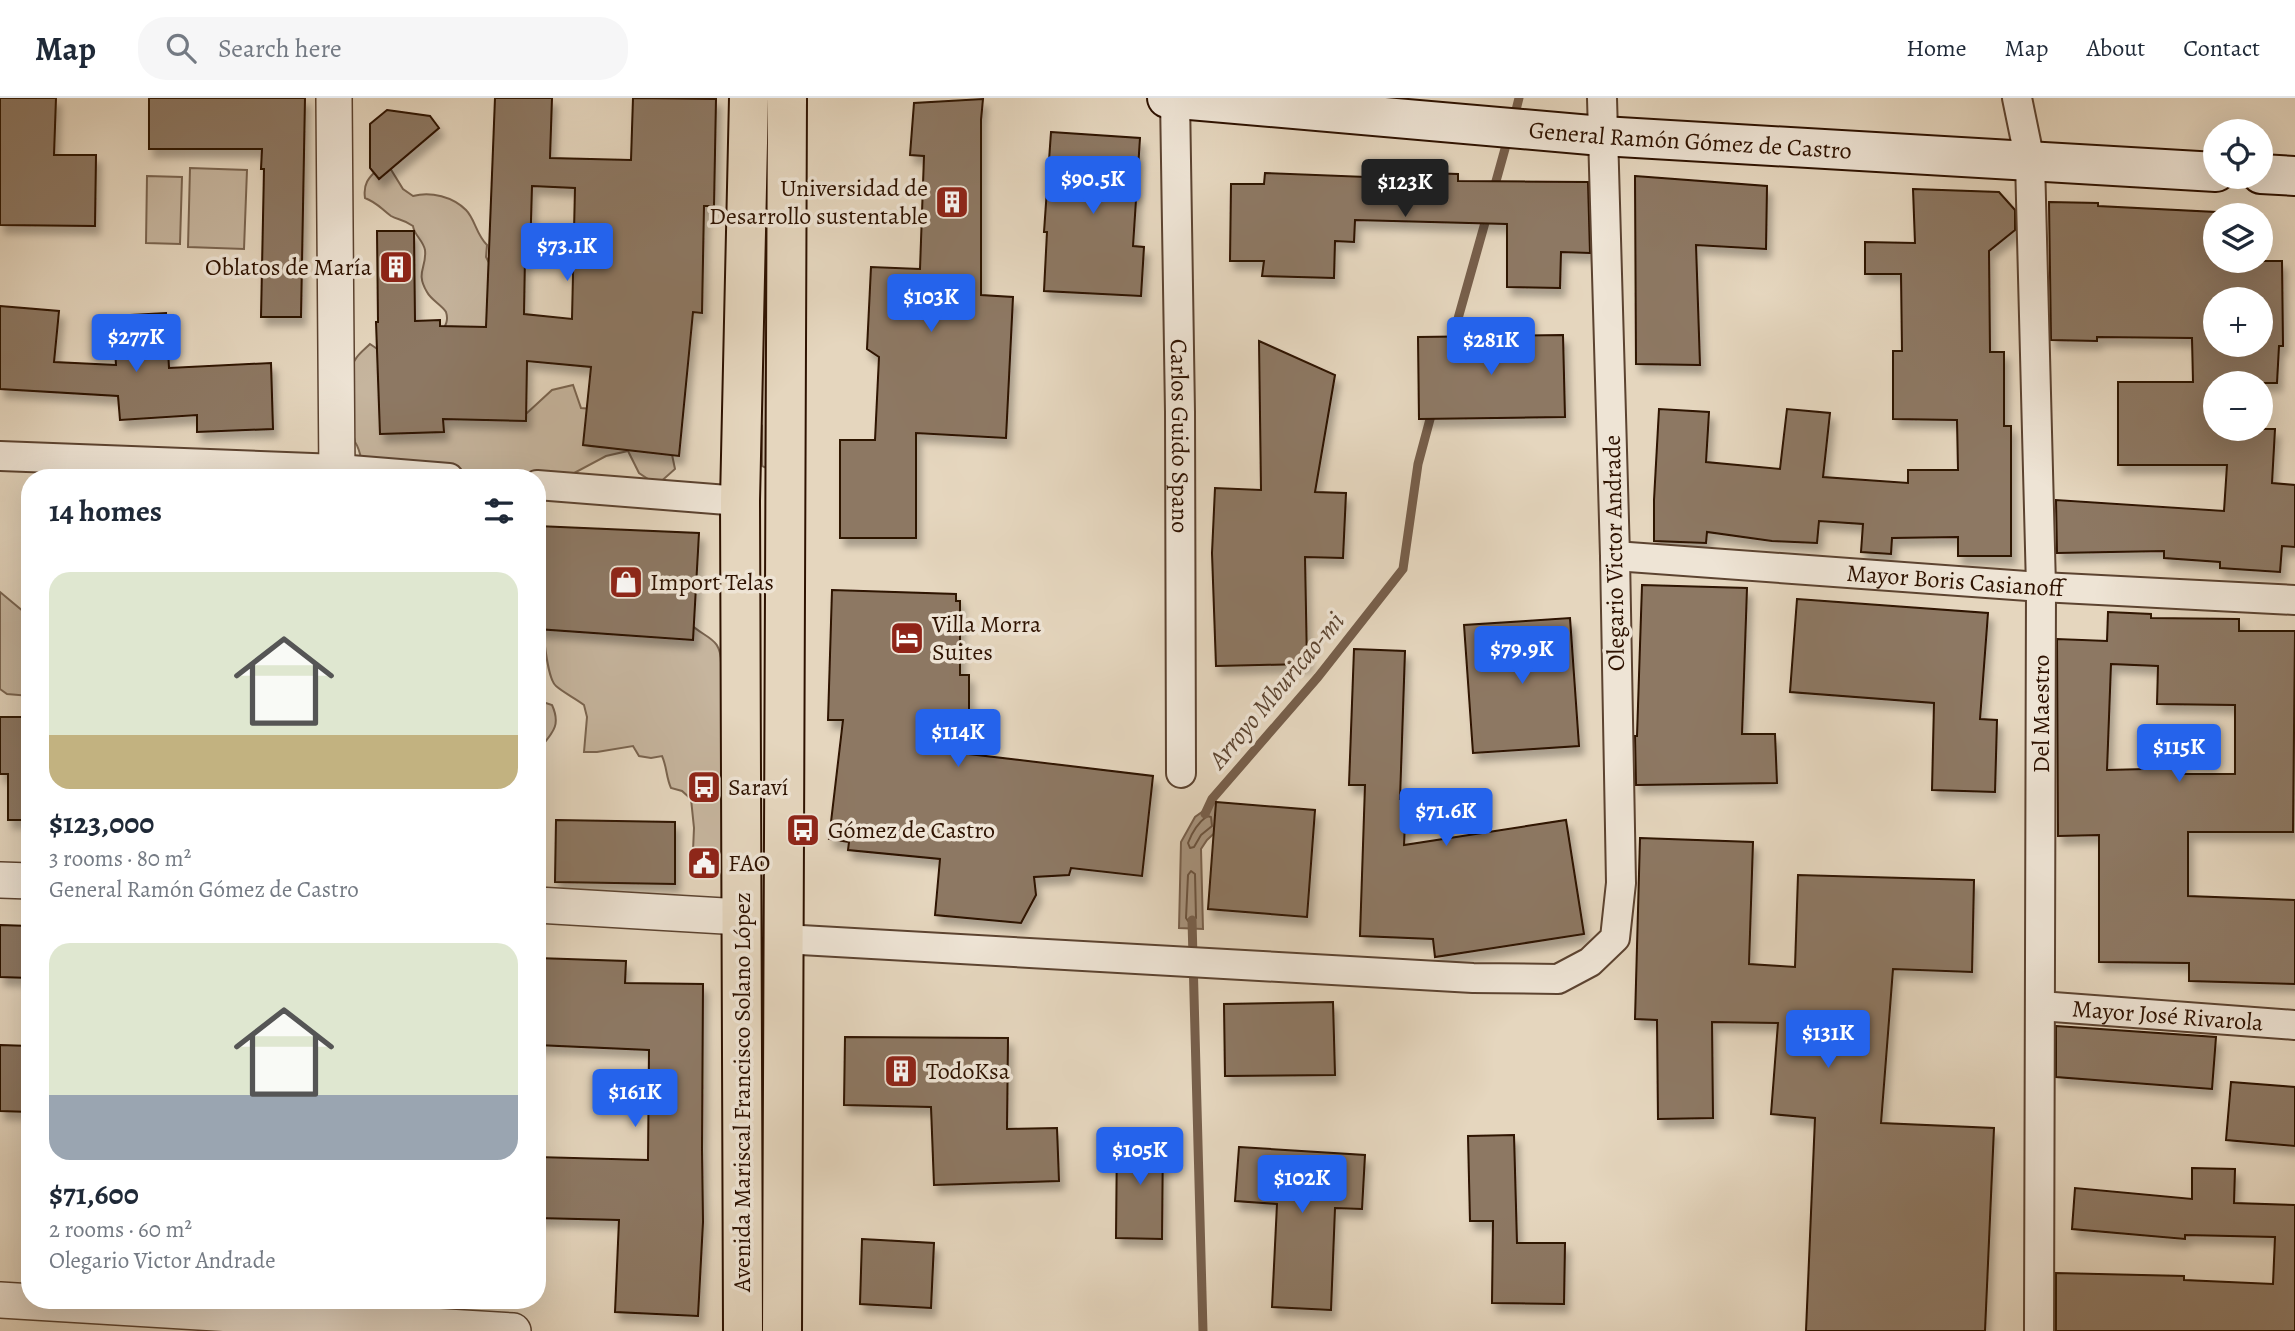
<!DOCTYPE html>
<meta charset="utf-8">
<style>
:root{--surface:#fff;--page:#f6f6f7;--text:#1f2937;--muted:#747a83;--line:#e0e1e3;--accent:#2563eb}
body{margin:0;font-family:Alegreya,serif;background:var(--page);color:var(--text);height:100vh;display:flex;flex-direction:column;font-size:26px;white-space:nowrap}
*{box-sizing:border-box;margin:0}
p{font-size:23px;color:var(--muted)}
.icon{flex:none;width:38px;height:38px;fill:none;stroke:currentColor;stroke-width:2;stroke-linecap:round;stroke-linejoin:round}
.map{position:relative;flex:1;overflow:hidden}
.side{position:absolute;left:21px;top:371px;width:525px;height:840px;display:flex;flex-direction:column;background:var(--surface);border-radius:28px;box-shadow:0 7px 28px #0002}
.side>*{flex:none}
.controls{position:absolute;left:2203px;top:21px;display:grid;gap:14px}
.controls a{display:grid;place-items:center;width:70px;height:70px;border-radius:50%;background:var(--surface);box-shadow:0 7px 28px #0002;font-size:35px}
.price{position:absolute;translate:-50% -60px;padding:0 16px;border-radius:7px;background:var(--accent);color:#fff;font-size:23px;line-height:46px;filter:drop-shadow(0 2px 4px #0008)}
.price::after{content:'';position:absolute;left:50%;top:42px;width:21px;height:16px;margin-left:-10px;background:inherit;clip-path:polygon(0 0,100% 0,50% 100%)}
.price.active{background:#222;color:#fff}
ul{padding:0;list-style:none}
li{display:grid;align-content:center;gap:14px;height:371px;padding:0 28px}
li span{display:grid;place-items:center;height:217px;border-radius:21px;color:#555}
li>.icon{margin-inline-start:auto}
span .icon{width:126px;height:126px;fill:#fffc;stroke-width:1}
li b{font-size:30px}
h2{display:flex;justify-content:space-between;align-items:center;height:84px;padding:0 28px;font-size:30px}
header{display:flex;align-items:center;gap:42px;box-sizing:border-box;height:98px;padding:0 35px;background:var(--surface);border-bottom:2px solid var(--line)}
header strong{font-size:33px}
nav{display:flex;gap:38px;margin-inline-start:auto;font-size:24px}
.search{width:490px;height:63px;background:var(--page);display:flex;align-items:center;gap:18px;box-sizing:border-box;padding:0 24px;border-radius:28px;color:var(--muted);font-size:26px}
.map>svg:first-child{display:block}
.green{fill:#c6b59e;stroke:#7a644f;stroke-width:2}
.water{fill:#a7937d;stroke:#775f4b;stroke-width:2}
.lines{fill:none;stroke-linecap:round;stroke-linejoin:round}
.shore{stroke:#6a523e;stroke-width:2}
.stream{stroke:#775f4b;stroke-width:9}
.building{fill:#8d7863;stroke:#2e1200;stroke-width:2;fill-rule:evenodd;filter:url(#shadow)}
.minor-casing{stroke:#5c4330;stroke-width:32}
.tertiary-casing{stroke:#5c4330;stroke-width:38}
.secondary-casing{stroke:#2e1200;stroke-width:42}
.trunk-casing{stroke:#2e1200;stroke-width:42}
.minor{stroke:#eee4d5;stroke-width:28}
.tertiary{stroke:#eee4d5;stroke-width:35}
.secondary{stroke:#eee4d5;stroke-width:38}
.trunk{stroke:#e5d6be;stroke-width:38}
.labels{text-anchor:middle;stroke-width:7;stroke-linejoin:round;paint-order:stroke}
.street-label{font-size:24px;fill:#2e1200;stroke:#eee4d5}
.poi-label{font-size:24px;fill:#2e1200;stroke:#eee4d5;text-anchor:start}
.water-label{font-size:26px;font-style:italic;fill:#5e4632;stroke:#eee4d5}
</style>
<header>
<strong>Map</strong>
<div class="search"><svg class="icon" aria-label="search" viewBox="0 0 24 24"><circle cx="10" cy="10" r="6"/><path d="M15 15l6 6"/></svg>Search here</div>
<nav><a>Home</a><a>Map</a><a>About</a><a>Contact</a></nav>
</header>
<div class="map">
<svg width="2295" height="1233" viewBox="0 0 2295 1233">
<defs>
<filter id="shadow"><feDropShadow dx="4.5" dy="8" stdDeviation="3.5" flood-color="#0004"/></filter>
</defs>
<rect width="100%" height="100%" fill="#e5d6be"/>
<filter id="stains"><feTurbulence type="fractalNoise" baseFrequency=".00286" numOctaves="4"/><feColorMatrix values="0 0 0 0 .2 0 0 0 0 .09 0 0 0 0 .02 0 0 0 .5 -.17"/></filter>
<radialGradient id="worn" r=".72"><stop offset=".6" stop-color="#630" stop-opacity="0"/><stop offset="1" stop-color="#630" stop-opacity=".3"/></radialGradient>
<path class="green" d="M 761,14 L 771,14 L 768,371 L 762,368 L 762,328 L 756,331 Z
M 190,70 L 247,72 L 244,151 L 188,149 Z
M 379,70 L 390,70 L 403,91 L 413,98 C 431,93 453,99 466,112 C 475,121 476,136 487,147 L 486,159 L 497,180 L 506,227 L 441,235 C 445,228 449,223 446,214 C 442,207 431,202 427,194 C 415,174 427,170 425,152 C 423,142 414,137 413,128 C 403,121 398,122 391,118 C 381,111 378,105 365,100 C 363,86 368,80 379,70 Z
M 147,78 L 182,79 L 180,146 L 146,145 Z
M 370,246 L 389,259 L 481,313 L 527,315 L 552,292 L 573,287 L 581,310 L 605,312 L 670,347 L 675,371 L 657,387 L 639,375 L 628,353 L 606,358 L 563,381 L 367,380 C 361,368 362,354 355,344 C 350,320 340,284 355,262 C 358,256 365,251 370,246 Z
M 0,494 L 30,519 L 30,598 L 7,596 L 0,591 Z
M 688,524 C 706,542 722,538 721,568 L 731,570 L 725,773 L 713,772 L 699,763 L 693,753 L 694,730 L 691,701 L 682,693 L 671,690 C 666,679 667,669 662,658 L 651,660 L 639,658 L 633,648 L 597,654 L 584,654 L 587,619 L 584,607 C 575,600 564,595 556,588 C 548,582 544,541 543,529 Z
M 537,602 L 552,607 C 562,629 551,636 537,654 Z"/>
<path class="water" d="M 1216,704 L 1220,730 L 1207,742 L 1201,751 L 1203,831 L 1179,830 L 1181,744 L 1195,719 Z"/>
<g class="lines">
<path class="shore" d="M 1207,718 L 1211,719 L 1212,728 L 1201,737 L 1194,749 L 1190,750 L 1188,745 C 1192,734 1198,725 1207,718 Z
M 1191,773 L 1195,776 L 1196,820 L 1192,824 L 1188,823 L 1186,820 L 1188,777 Z"/>
<path class="stream" d="M 1514,20 L 1519,0
M 1493,94 L 1508,40
M 1450,249 L 1488,114
M 1205,716 L 1212,701 L 1318,579 L 1403,471 L 1418,366 L 1433,310
M 1192,822 L 1203,1233"/>
</g>
<path class="building" d="M 0,0 L 56,0 L 54,57 L 96,57 L 95,128 L 0,127 Z
M 149,0 L 305,0 L 301,219 L 261,219 L 264,71 L 261,71 L 262,51 L 149,51 Z
M 495,0 L 552,0 L 550,60 L 631,62 L 633,0 L 716,1 L 714,108 L 704,108 L 702,215 L 693,214 L 679,358 L 583,347 L 591,269 L 527,263 L 526,323 L 443,321 L 444,334 L 380,336 L 376,224 L 378,224 L 377,133 L 414,133 L 415,223 L 440,222 L 440,228 L 486,229 ZM 532,88 L 575,90 L 572,221 L 524,216 L 525,158 L 530,158 Z
M 983,1 L 981,22 L 981,197 L 1013,199 L 1006,340 L 916,335 L 916,440 L 840,440 L 840,342 L 875,342 L 879,259 L 867,251 L 871,169 L 920,171 L 924,58 L 910,57 L 914,5 Z
M 387,12 L 430,18 L 439,30 L 379,81 L 370,70 L 370,26 Z
M 1051,34 L 1140,40 L 1133,148 L 1144,149 L 1141,198 L 1044,193 L 1047,134 L 1044,134 Z
M 1392,74 L 1458,76 L 1458,83 L 1588,84 L 1590,155 L 1561,154 L 1560,190 L 1507,189 L 1507,126 L 1355,122 L 1354,144 L 1335,143 L 1334,180 L 1262,178 L 1264,163 L 1230,163 L 1231,86 L 1264,86 L 1265,75 L 1392,80 Z
M 1635,78 L 1767,88 L 1766,151 L 1696,147 L 1700,267 L 1636,266 Z
M 1913,91 L 1999,94 L 2015,112 L 2015,132 L 1989,153 L 1990,254 L 2004,254 L 2004,328 L 2011,328 L 2011,458 L 1958,458 L 1958,439 L 1892,440 L 1891,456 L 1861,454 L 1863,426 L 1819,423 L 1817,445 L 1772,443 L 1707,434 L 1706,445 L 1654,443 L 1654,402 L 1659,311 L 1709,314 L 1706,364 L 1780,371 L 1787,311 L 1830,315 L 1823,379 L 1908,385 L 1908,372 L 1958,372 L 1957,322 L 1893,321 L 1893,253 L 1902,253 L 1901,176 L 1865,176 L 1865,144 L 1915,145 Z
M 2049,104 L 2098,105 L 2098,108 L 2216,114 L 2216,163 L 2282,163 L 2283,248 L 2279,248 L 2277,285 L 2216,285 L 2216,331 L 2275,331 L 2272,385 L 2295,387 L 2295,449 L 2282,448 L 2280,474 L 2220,470 L 2220,464 L 2164,460 L 2164,453 L 2057,455 L 2056,402 L 2224,413 L 2227,367 L 2118,367 L 2118,284 L 2193,284 L 2192,240 L 2097,239 L 2097,243 L 2051,242 ZM 2216,201 L 2261,201 L 2261,247 L 2216,247 Z
M 0,208 L 59,213 L 54,264 L 116,267 L 113,218 L 166,215 L 169,270 L 271,265 L 273,331 L 197,334 L 197,317 L 120,322 L 118,298 L 0,291 Z
M 1563,237 L 1565,319 L 1419,321 L 1418,239 Z
M 1259,243 L 1335,277 L 1315,394 L 1346,395 L 1343,460 L 1305,459 L 1307,566 L 1216,568 L 1212,455 L 1215,390 L 1261,392 Z
M 537,428 L 699,435 L 693,542 L 537,531 Z
M 1642,487 L 1747,490 L 1742,636 L 1775,636 L 1777,685 L 1636,687 L 1635,638 L 1637,638 Z
M 832,492 L 956,496 L 956,503 L 960,503 L 960,577 L 969,577 L 969,656 L 1153,678 L 1142,778 L 1071,770 L 1069,777 L 1034,779 L 1036,797 L 1021,825 L 935,817 L 940,761 L 848,752 L 849,744 L 829,741 L 843,622 L 828,622 Z
M 1797,501 L 1988,515 L 1980,621 L 1997,622 L 1995,694 L 1932,692 L 1934,605 L 1790,594 Z
M 2108,514 L 2151,516 L 2151,520 L 2239,521 L 2239,533 L 2295,533 L 2293,734 L 2188,734 L 2188,798 L 2295,802 L 2295,886 L 2189,883 L 2189,865 L 2099,864 L 2099,737 L 2058,738 L 2057,541 L 2107,543 ZM 2111,566 L 2158,568 L 2157,606 L 2235,607 L 2235,676 L 2184,676 L 2184,670 L 2107,672 Z
M 1570,520 L 1579,648 L 1473,655 L 1464,527 Z
M 1354,551 L 1405,553 L 1400,701 L 1406,701 L 1404,747 L 1566,722 L 1584,836 L 1435,859 L 1433,841 L 1360,838 L 1365,687 L 1349,687 Z
M 0,619 L 30,619 L 30,722 L 8,722 L 8,676 L 0,676 Z
M 1216,704 L 1315,712 L 1307,819 L 1208,811 Z
M 556,722 L 675,724 L 675,786 L 555,784 Z
M 1640,740 L 1753,744 L 1749,866 L 1795,869 L 1798,777 L 1974,782 L 1972,874 L 1893,871 L 1881,1025 L 1994,1030 L 1985,1233 L 1806,1233 L 1815,1020 L 1771,1016 L 1778,925 L 1712,924 L 1713,1020 L 1658,1021 L 1657,922 L 1635,921 Z
M 0,827 L 30,828 L 30,880 L 0,879 Z
M 537,860 L 626,863 L 625,885 L 703,886 L 702,1052 L 703,1124 L 698,1218 L 615,1214 L 619,1122 L 537,1120 L 537,1059 L 648,1062 L 649,952 L 537,947 Z
M 1333,904 L 1335,977 L 1225,978 L 1224,906 Z
M 2056,928 L 2216,939 L 2212,991 L 2056,979 Z
M 845,939 L 1008,940 L 1007,1031 L 1057,1030 L 1059,1083 L 934,1087 L 931,1009 L 844,1007 Z
M 0,947 L 30,948 L 30,1014 L 0,1013 Z
M 2231,984 L 2295,989 L 2295,1048 L 2226,1042 Z
M 1117,1036 L 1163,1037 L 1162,1141 L 1116,1140 Z
M 1514,1037 L 1517,1145 L 1565,1145 L 1564,1206 L 1492,1205 L 1493,1123 L 1470,1123 L 1468,1038 Z
M 1239,1049 L 1365,1057 L 1362,1111 L 1335,1110 L 1331,1212 L 1272,1209 L 1277,1106 L 1235,1103 Z
M 2192,1070 L 2235,1071 L 2234,1105 L 2295,1107 L 2295,1233 L 2056,1233 L 2056,1175 L 2184,1178 L 2184,1182 L 2273,1186 L 2275,1139 L 2185,1137 L 2185,1141 L 2072,1131 L 2075,1090 L 2192,1101 Z
M 862,1141 L 934,1145 L 931,1210 L 860,1206 Z"/>
<g class="lines">
<g class="minor-casing">
<g id="minor">
<path id="s1" d="M 1175,0 L 1180,314 L 1181,675"/>
<path d="M 2017,0 L 2030,63 L 2041,489 L 2039,1233"/>
<path d="M 0,358 L 338,371 L 449,380"/>
<path d="M 537,387 L 740,403"/>
<path id="s2" d="M 1615,458 L 2041,489 L 2295,502"/>
<path d="M 783,841 L 1473,880 L 1558,881 L 1590,864 L 1615,840 L 1621,785 L 1615,458 L 1602,0"/>
<path id="s3" d="M 2040,908 L 2295,927"/>
</g>
</g>
<g class="tertiary-casing">
<path id="tertiary" d="M 334,0 L 337,380
M 0,782 L 30,783
M 537,807 L 741,819
M 0,1202 L 513,1233"/>
</g>
<g class="secondary-casing">
<g id="secondary">
<path id="s4" d="M 1167,0 L 1602,38 L 2216,74"/>
<path d="M 2261,76 L 2295,78"/>
</g>
</g>
<g class="trunk-casing">
<path id="trunk" d="M 743,1233 L 740,403 L 749,0
M 782,1233 L 787,0"/>
</g>
<use href="#minor" class="minor"/>
<use href="#tertiary" class="tertiary"/>
<use href="#secondary" class="secondary"/>
<use href="#trunk" class="trunk"/>
</g>
<defs>
<g id="building-square" transform="scale(1.75)"><rect x="-9" y="-9" width="18" height="18" rx="4" fill="#8f2418" stroke="#eee4d5"/><path d="M-4-6H4V6H1V3H-1V6H-4ZM-2.5-4.3h1.7v1.8h-1.7ZM.8-4.3h1.7v1.8H.8ZM-2.5-1h1.7V.8h-1.7ZM.8-1h1.7V.8H.8Z" fill="#fff"/></g>
<g id="shop-square" transform="scale(1.75)"><rect x="-9" y="-9" width="18" height="18" rx="4" fill="#8f2418" stroke="#eee4d5"/><path d="M-5-2.5h2.3a2.7 3.5 0 0 1 5.4 0H5L5.5 6h-11ZM-1.5-2.5h3a1.5 2.3 0 0 0-3 0Z" fill="#fff"/></g>
<g id="hotel-square" transform="scale(1.75)"><rect x="-9" y="-9" width="18" height="18" rx="4" fill="#8f2418" stroke="#eee4d5"/><path d="M-6-4.5h1.5V1H6V5H4.5V3h-9V5H-6ZM-4 0a1.8 1.8 0 1 1 3.6 0ZM.5 0V-2.5h3Q6-2.5 6 0Z" fill="#fff"/></g>
<g id="bus-square" transform="scale(1.75)"><rect x="-9" y="-9" width="18" height="18" rx="4" fill="#8f2418" stroke="#eee4d5"/><path d="M-5-6H5V4H4V6H2V4H-2V6H-4V4H-5ZM-3.5-4V0h7V-4ZM-3.5 1.2v1.5H-2V1.2ZM2 1.2v1.5H3.5V1.2Z" fill="#fff"/></g>
<g id="civic-square" transform="scale(1.75)"><rect x="-9" y="-9" width="18" height="18" rx="4" fill="#8f2418" stroke="#eee4d5"/><path d="M-.6-6.5H3V-4.5H.6V-3L4-1V1h2V6H-6V1h2V-1L-.6-3ZM-1.2 2.5V6h2.4V2.5Z" fill="#fff"/></g>
</defs>
<g fill-rule="evenodd">
<use href="#building-square" x="952" y="104"/>
<use href="#building-square" x="396" y="169"/>
<use href="#shop-square" x="626" y="484"/>
<use href="#hotel-square" x="907" y="540"/>
<use href="#bus-square" x="704" y="689"/>
<use href="#bus-square" x="803" y="732"/>
<use href="#civic-square" x="704" y="765"/>
<use href="#building-square" x="901" y="973"/>
</g>
<g class="labels">
<g class="street-label">
<text dy="8" stroke="none"><textPath href="#s4" startOffset="525">General Ramón Gómez de Castro</textPath></text>
<text dy="8" stroke="none"><textPath href="#s1" startOffset="338">Carlos Guido Spano</textPath></text>
<text transform="translate(1614 455) rotate(-91)" y="8">Olegario Victor Andrade</text>
<text dy="8" stroke="none"><textPath href="#s2" startOffset="341">Mayor Boris Casianoff</textPath></text>
<text transform="translate(2041 616) rotate(-90)" y="8">Del Maestro</text>
<text dy="8" stroke="none"><textPath href="#s3" startOffset="128">Mayor José Rivarola</textPath></text>
<text transform="translate(742 994) rotate(-90)" y="8">Avenida Mariscal Francisco Solano López</text>
</g>
<g class="poi-label">
<text x="928" y="98" text-anchor="end">Universidad de<tspan x="928" dy="28">Desarrollo sustentable</tspan></text>
<text x="372" y="177" text-anchor="end">Oblatos de María</text>
<text x="650" y="492">Import Telas</text>
<text x="932" y="534">Villa Morra<tspan x="932" dy="28">Suites</tspan></text>
<text x="728" y="697">Saraví</text>
<text x="828" y="740">Gómez de Castro</text>
<text x="728" y="773">FAO</text>
<text x="926" y="981">TodoKsa</text>
</g>
<g class="water-label">
<text transform="translate(1276 592) rotate(-50)" y="9">Arroyo Mburicao-mi</text>
</g>
</g>
<rect width="100%" height="100%" filter="url(#stains)"/>
<rect width="100%" height="100%" fill="url(#worn)"/>
</svg>
<div class="controls">
<a><svg class="icon" aria-label="locate" viewBox="0 0 24 24"><circle cx="12" cy="12" r="6"/><path d="M12 2v4M12 18v4M2 12h4M18 12h4"/></svg></a>
<a><svg class="icon" aria-label="layers" viewBox="0 0 24 24"><path d="M12 4l9 5-9 5-9-5zM3 14l9 5 9-5"/></svg></a>
<a>+</a>
<a>−</a>
</div>
<b class="price" style="left:1093px;top:118px">$90.5K</b>
<b class="price active" style="left:1405px;top:121px">$123K</b>
<b class="price" style="left:567px;top:185px">$73.1K</b>
<b class="price" style="left:931px;top:236px">$103K</b>
<b class="price" style="left:136px;top:276px">$277K</b>
<b class="price" style="left:1491px;top:279px">$281K</b>
<b class="price" style="left:1522px;top:588px">$79.9K</b>
<b class="price" style="left:958px;top:671px">$114K</b>
<b class="price" style="left:2179px;top:686px">$115K</b>
<b class="price" style="left:1446px;top:750px">$71.6K</b>
<b class="price" style="left:1828px;top:972px">$131K</b>
<b class="price" style="left:635px;top:1031px">$161K</b>
<b class="price" style="left:1140px;top:1089px">$105K</b>
<b class="price" style="left:1302px;top:1117px">$102K</b>
<section class="side">
<h2>14 homes<svg class="icon" aria-label="filters" viewBox="0 0 24 24"><path d="M4 7h16M4 17h16"/><circle cx="9" cy="7" r="2"/><circle cx="15" cy="17" r="2"/></svg></h2>
<ul>
<li><span style="background:linear-gradient(#dfe7d0 75%,#c2b280 0)"><svg class="icon" aria-label="home" viewBox="0 0 24 24"><path d="M3 11l9-7 9 7M6 9v11h12V9"/></svg></span><div><b>$123,000</b><p>3 rooms · 80 m²</p><p>General Ramón Gómez de Castro</p></div></li>
<li><span style="background:linear-gradient(#dfe7d0 70%,#9aa5b1 0)"><svg class="icon" aria-label="home" viewBox="0 0 24 24"><path d="M3 11l9-7 9 7M6 9v11h12V9"/></svg></span><div><b>$71,600</b><p>2 rooms · 60 m²</p><p>Olegario Victor Andrade</p></div></li>
</ul>
</section>
</div>
